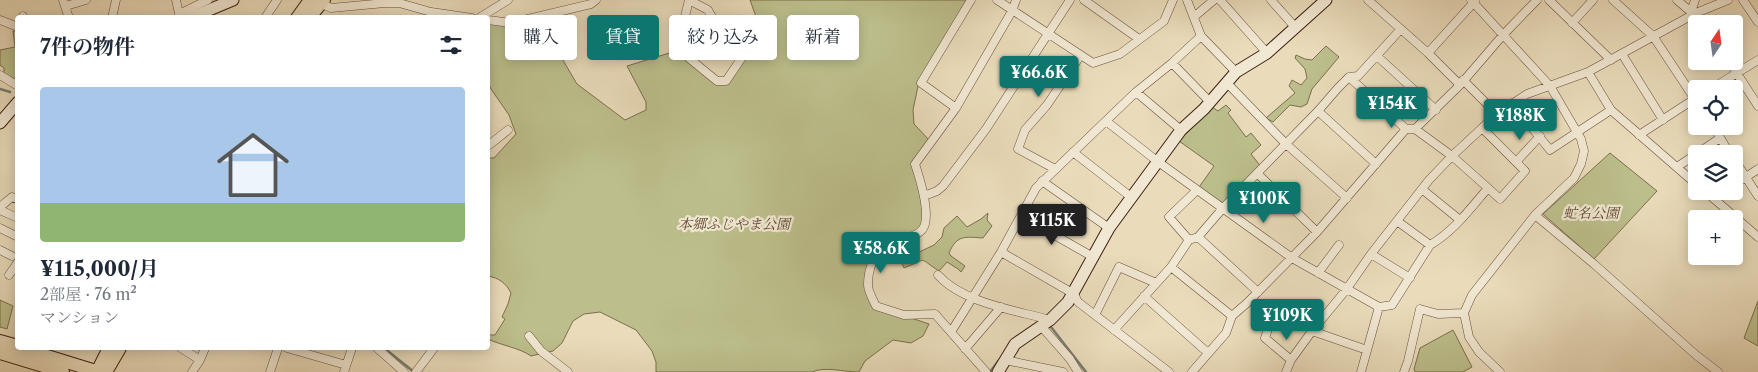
<!DOCTYPE html>
<html lang="ja">
<meta charset="utf-8">
<style>
:root{--surface:#fff;--page:#f6f6f7;--text:#1f2937;--muted:#747a83;--line:#e0e1e3;--accent:#0f766e}
body{margin:0;font-family:"Libre Caslon Text","Noto Serif JP",serif;background:var(--page);color:var(--text);height:100vh;display:flex;flex-direction:column;font-size:19px;white-space:nowrap}
*{box-sizing:border-box;margin:0}
p{font-size:16px;color:var(--muted)}
.icon{flex:none;width:28px;height:28px;fill:none;stroke:currentColor;stroke-width:2;stroke-linecap:round;stroke-linejoin:round}
.map{position:relative;flex:1;overflow:hidden}
.details{position:absolute;left:15px;top:15px;width:475px;height:335px;display:flex;flex-direction:column;background:var(--surface);border-radius:5px;box-shadow:0 2px 12px #0003}
.details>*{flex:none}
.guide{position:absolute;left:505px;top:15px;width:475px;height:45px;display:flex;gap:10px}
.needle{width:32px;rotate:13deg}
.buttons{position:absolute;left:1688px;top:15px;display:grid;gap:10px}
.buttons a{display:grid;place-items:center;width:55px;height:55px;border-radius:5px;background:var(--surface);box-shadow:0 2px 12px #0003;font-size:25px}
.price{position:absolute;translate:-50% -42px;padding:0 11px;border-radius:5px;background:var(--accent);color:#fff;font-size:16px;line-height:32px;filter:drop-shadow(0 1px 2px #0008)}
.price::after{content:'';position:absolute;left:50%;top:30px;width:15px;height:11px;margin-left:-8px;background:inherit;clip-path:polygon(0 0,100% 0,50% 100%)}
.price.active{background:#222;color:#fff}
ul{padding:0;list-style:none}
li{display:grid;align-content:center;gap:10px;height:265px;padding:0 25px}
li+li{border-top:1px solid var(--line)}
li span{display:grid;place-items:center;height:155px;border-radius:5px;color:#555}
li>.icon{margin-inline-start:auto}
span .icon{width:90px;height:90px;fill:#fffc;stroke-width:1}
li b{font-size:21px}
h2{display:flex;justify-content:space-between;align-items:center;height:60px;padding:0 25px;font-size:21px}
.pill{padding:0 18px;border-radius:5px;background:var(--surface);box-shadow:0 2px 12px #0003;font-size:18px;line-height:45px}
.pill.active{background:var(--accent);color:#fff}
.map>svg:first-child{display:block}
.green{fill:#bcbf8c;stroke:#7d6e4f}
.lines{fill:none;stroke-linecap:round;stroke-linejoin:round}
.stream{stroke:#747d70;stroke-width:2.5}
.street-casing{stroke:#694e3c;stroke-width:9}
.secondary-casing{stroke:#3e1e12;stroke-width:13}
.primary-casing{stroke:#3e1e12;stroke-width:14}
.street{stroke:#f1e8d3;stroke-width:8}
.secondary{stroke:#f1e8d3;stroke-width:11}
.primary{stroke:#eadcbb;stroke-width:12}
.labels{text-anchor:middle;stroke-width:4.5;stroke-linejoin:round;paint-order:stroke}
.park-label{font-size:14px;font-style:italic;fill:#5e4630;stroke:#f1e8d3}
</style>
<div class="map">
<svg width="1758" height="372" viewBox="0 0 1758 372">
<rect width="100%" height="100%" fill="#eadcbb"/>
<filter id="stains"><feTurbulence type="fractalNoise" baseFrequency=".004" numOctaves="4"/><feColorMatrix values="0 0 0 0 .2 0 0 0 0 .09 0 0 0 0 .02 0 0 0 .5 -.17"/></filter>
<radialGradient id="worn" r=".72"><stop offset=".6" stop-color="#630" stop-opacity="0"/><stop offset="1" stop-color="#630" stop-opacity=".3"/></radialGradient>
<path class="green" d="M 750,0 L 967,0 L 918,86 L 913,110 L 914,124 L 931,142 L 915,164 L 925,224 C 919,233 913,235 903,238 C 864,253 867,270 876,306 L 929,324 L 923,336 L 911,343 L 893,340 L 865,361 L 859,372 C 843,372 826,366 812,372 L 656,372 L 656,362 L 652,351 L 636,330 L 600,312 L 584,314 L 573,321 L 562,343 L 553,351 L 531,356 C 520,348 500,345 488,339 L 488,335 L 495,335 L 505,319 L 502,317 L 508,304 L 511,293 C 506,283 499,278 488,276 L 488,158 L 494,158 L 516,134 L 509,115 L 491,89 L 488,82 L 488,21 L 524,20 L 541,31 L 557,50 L 577,84 L 625,120 L 646,110 L 646,102 L 627,66 L 679,50 L 717,81 L 726,80 L 759,25 Z
M 13,31 L 17,32 L 17,73 L 15,79 L 4,74 L 4,68 L 0,65 L 0,50 L 15,47 Z
M 1326,46 L 1339,57 L 1312,89 L 1307,104 L 1301,107 L 1290,105 L 1273,122 L 1266,118 L 1295,93 L 1289,86 L 1292,80 L 1301,85 L 1307,78 L 1305,69 L 1295,58 L 1296,55 L 1305,59 L 1312,60 Z
M 1226,105 L 1231,110 L 1228,113 L 1246,137 L 1251,133 L 1261,145 L 1251,154 L 1262,168 L 1223,208 L 1197,190 L 1214,166 L 1179,141 L 1212,107 L 1218,111 Z
M 1610,153 L 1657,191 L 1594,259 L 1543,214 Z
M 988,213 L 987,220 L 992,226 L 983,238 C 966,237 957,234 949,253 L 951,256 L 965,266 L 961,272 L 958,269 L 947,262 L 939,271 C 917,257 929,258 904,268 L 902,264 L 903,252 L 906,248 L 915,254 L 934,245 L 942,237 L 944,228 L 957,216 L 967,227 L 981,219 Z
M 0,300 L 13,306 L 7,329 L 0,327 Z
M 1758,301 L 1758,346 L 1744,338 Z
M 1453,330 L 1472,367 L 1463,372 L 1415,372 L 1414,369 L 1420,348 Z"/>
<g class="lines">
<path class="stream" d="M 0,89 L 10,92
M 1048,326 L 1051,327 L 1086,372
M 384,348 L 414,372
M 990,372 L 999,360"/>
<g class="street-casing">
<path id="street" d="M 63,0 L 69,18
M 176,0 L 180,18
M 689,0 L 678,45 L 679,50 L 717,81 L 726,81 L 753,41 L 759,25
M 689,0 L 708,10 L 717,26 L 730,35
M 971,0 L 921,83 L 956,108 L 915,164 C 920,179 929,208 925,224 C 921,240 897,237 886,245 C 874,254 868,269 868,285 C 868,291 873,300 876,306 L 904,315 L 935,314 L 986,372
M 997,0 L 1093,63 L 1120,54 L 1164,21 L 1173,0
M 1084,0 L 1139,39
M 1187,0 L 1201,36 L 1236,72
M 1220,0 L 1267,53
M 1271,0 L 1295,27
M 1368,0 L 1428,53 L 1460,85
M 1471,0 L 1550,86 L 1581,139 L 1584,151 L 1581,164 L 1574,178 L 1535,215 L 1472,295 L 1464,313 L 1469,337 L 1479,352 L 1500,372
M 1549,0 L 1611,60
M 1613,0 L 1653,36 L 1696,101
M 1677,0 L 1691,12 L 1696,13 L 1703,24
M 1743,0 L 1758,22
M 318,2 L 331,8 L 385,3 L 399,3 L 431,12 L 472,18
M 66,6 L 86,0
M 1691,12 L 1695,0
M 179,14 L 208,0
M 1195,16 L 1214,0
M 22,18 L 23,16
M 112,18 L 116,0
M 265,18 L 277,0
M 479,18 L 508,0
M 0,20 L 18,27
M 488,20 L 511,23 L 591,4 L 596,0
M 1572,23 L 1593,0
M 1428,53 L 1475,1
M 1622,54 L 1663,120
M 697,55 L 717,26
M 1377,56 L 1436,110
M 1729,61 L 1758,106
M 1172,63 L 1210,102
M 1588,72 L 1611,110 L 1696,184
M 0,75 L 18,86
M 1349,77 L 1406,129
M 1463,80 L 1497,114
M 1227,83 L 1286,144 L 1347,198
M 1711,89 L 1758,60
M 1136,92 L 1181,130
M 1512,103 L 1550,150 L 1611,110
M 956,108 L 1012,11 L 1016,0
M 1318,111 L 1376,164
M 1106,121 L 1157,161 L 1292,258 L 1379,307 L 1392,305 L 1430,245
M 1713,126 L 1730,154
M 1482,128 L 1525,171 L 1500,199 L 1488,188
M 1639,135 L 1696,98
M 488,144 L 489,145 L 508,130
M 1073,152 L 1131,197
M 1734,159 L 1758,196
M 1516,162 L 1540,136
M 1677,167 L 1720,138
M 1055,169 L 1018,149 L 1025,130 L 1047,105 L 1080,56
M 1257,173 L 1317,232
M 1042,181 L 1109,228
M 1734,185 L 1758,169
M 1423,190 L 1460,220
M 1705,191 L 1758,237
M 924,196 L 937,191 L 943,186 L 986,129 L 1070,0
M 1713,198 L 1724,191
M 0,207 L 12,197 L 18,199
M 0,210 L 18,218
M 1535,215 L 1594,264 L 1696,355 L 1718,372
M 1021,216 L 1093,257
M 1397,221 L 1430,245 C 1454,231 1470,209 1488,188 L 1452,156 L 1415,129
M 0,228 L 18,237
M 1198,237 L 1258,292
M 1189,240 L 1169,217 L 1197,190
M 0,250 L 12,256
M 1001,252 L 1074,294 L 1078,302 L 1095,315 L 1169,372
M 1371,254 L 1410,278
M 1171,267 L 1232,316
M 1318,273 L 1339,245
M 9,275 L 18,262
M 938,275 C 963,303 1015,310 1050,320
M 1144,296 L 1208,353
M 1095,315 L 1119,267 L 1156,283
M 1041,326 L 1070,359 L 1078,372
M 1269,326 L 1265,338 L 1291,360
M 1114,330 L 1171,267 L 1189,240 L 1198,237 L 1223,208 L 1318,111 L 1338,88 L 1349,77 L 1358,76 L 1400,30
M 1312,331 L 1367,350
M 951,332 L 1001,252 L 1036,188 L 1136,92 L 1172,63 L 1201,36
M 529,336 L 541,351 L 568,372
M 181,348 L 200,360
M 287,348 L 346,365
M 377,348 L 404,372
M 965,349 L 1001,307
M 1005,360 L 1063,372
M 192,372 L 200,360 L 205,348
M 270,372 L 278,348
M 344,372 L 352,348
M 416,372 L 434,348
M 1192,372 L 1226,333 L 1232,316 L 1247,303 L 1317,232 L 1406,129 L 1415,129 L 1460,85 L 1503,35 L 1537,0
M 1286,372 L 1291,360 L 1312,331 L 1346,290 L 1371,254 L 1429,180 L 1452,156 L 1497,114 L 1527,94 L 1588,72 L 1696,13 L 1728,0
M 1361,372 L 1379,307
M 1404,372 L 1408,361 L 1420,309 L 1438,314 L 1464,313"/>
</g>
<g class="secondary-casing">
<path id="secondary" d="M 190,18 L 233,0
M 0,123 L 18,102
M 998,372 L 1015,344 L 1050,320 L 1068,302 L 1109,228 L 1181,130 L 1204,109 L 1236,72 L 1267,53 L 1326,0"/>
</g>
<g class="primary-casing">
<path id="primary" d="M 297,18 L 310,0
M 309,18 L 324,0
M 0,341 L 18,346
M 21,348 L 99,372
M 0,353 L 63,372
M 97,372 L 109,348
M 106,372 L 120,348"/>
</g>
<use href="#street" class="street"/>
<use href="#secondary" class="secondary"/>
<use href="#primary" class="primary"/>
</g>
<g class="labels">
<g class="park-label">
<text x="1591" y="218">虻名公園</text>
<text x="734" y="229">本郷ふじやま公園</text>
</g>
</g>
<rect width="100%" height="100%" filter="url(#stains)"/>
<rect width="100%" height="100%" fill="url(#worn)"/>
</svg>
<div class="buttons">
<a><svg class="needle" viewBox="-14 -14 28 28"><path d="M0-13l5 13h-10z" fill="#e53935"/><path d="M0 13l5-13h-10z" fill="#747a83"/></svg></a>
<a><svg class="icon" aria-label="locate" viewBox="0 0 24 24"><circle cx="12" cy="12" r="6"/><path d="M12 2v4M12 18v4M2 12h4M18 12h4"/></svg></a>
<a><svg class="icon" aria-label="layers" viewBox="0 0 24 24"><path d="M12 4l9 5-9 5-9-5zM3 14l9 5 9-5"/></svg></a>
<a>+</a>
</div>
<b class="price" style="left:1039px;top:98px">¥66.6K</b>
<b class="price" style="left:1392px;top:129px">¥154K</b>
<b class="price" style="left:1520px;top:141px">¥188K</b>
<b class="price" style="left:1264px;top:224px">¥100K</b>
<b class="price active" style="left:1052px;top:246px">¥115K</b>
<b class="price" style="left:881px;top:274px">¥58.6K</b>
<b class="price" style="left:1287px;top:341px">¥109K</b>
<div class="guide">
<a class="pill">購入</a>
<a class="pill active">賃貸</a>
<a class="pill">絞り込み</a>
<a class="pill">新着</a>
</div>
<section class="details">
<h2>7件の物件<svg class="icon" aria-label="filters" viewBox="0 0 24 24"><path d="M4 7h16M4 17h16"/><circle cx="9" cy="7" r="2"/><circle cx="15" cy="17" r="2"/></svg></h2>
<ul>
<li><span style="background:linear-gradient(#a9c7e8 75%,#8fb573 0)"><svg class="icon" aria-label="home" viewBox="0 0 24 24"><path d="M3 11l9-7 9 7M6 9v11h12V9"/></svg></span><div><b>¥115,000/月</b><p>2部屋 · 76 m²</p><p>マンション</p></div></li>
</ul>
</section>
</div>
